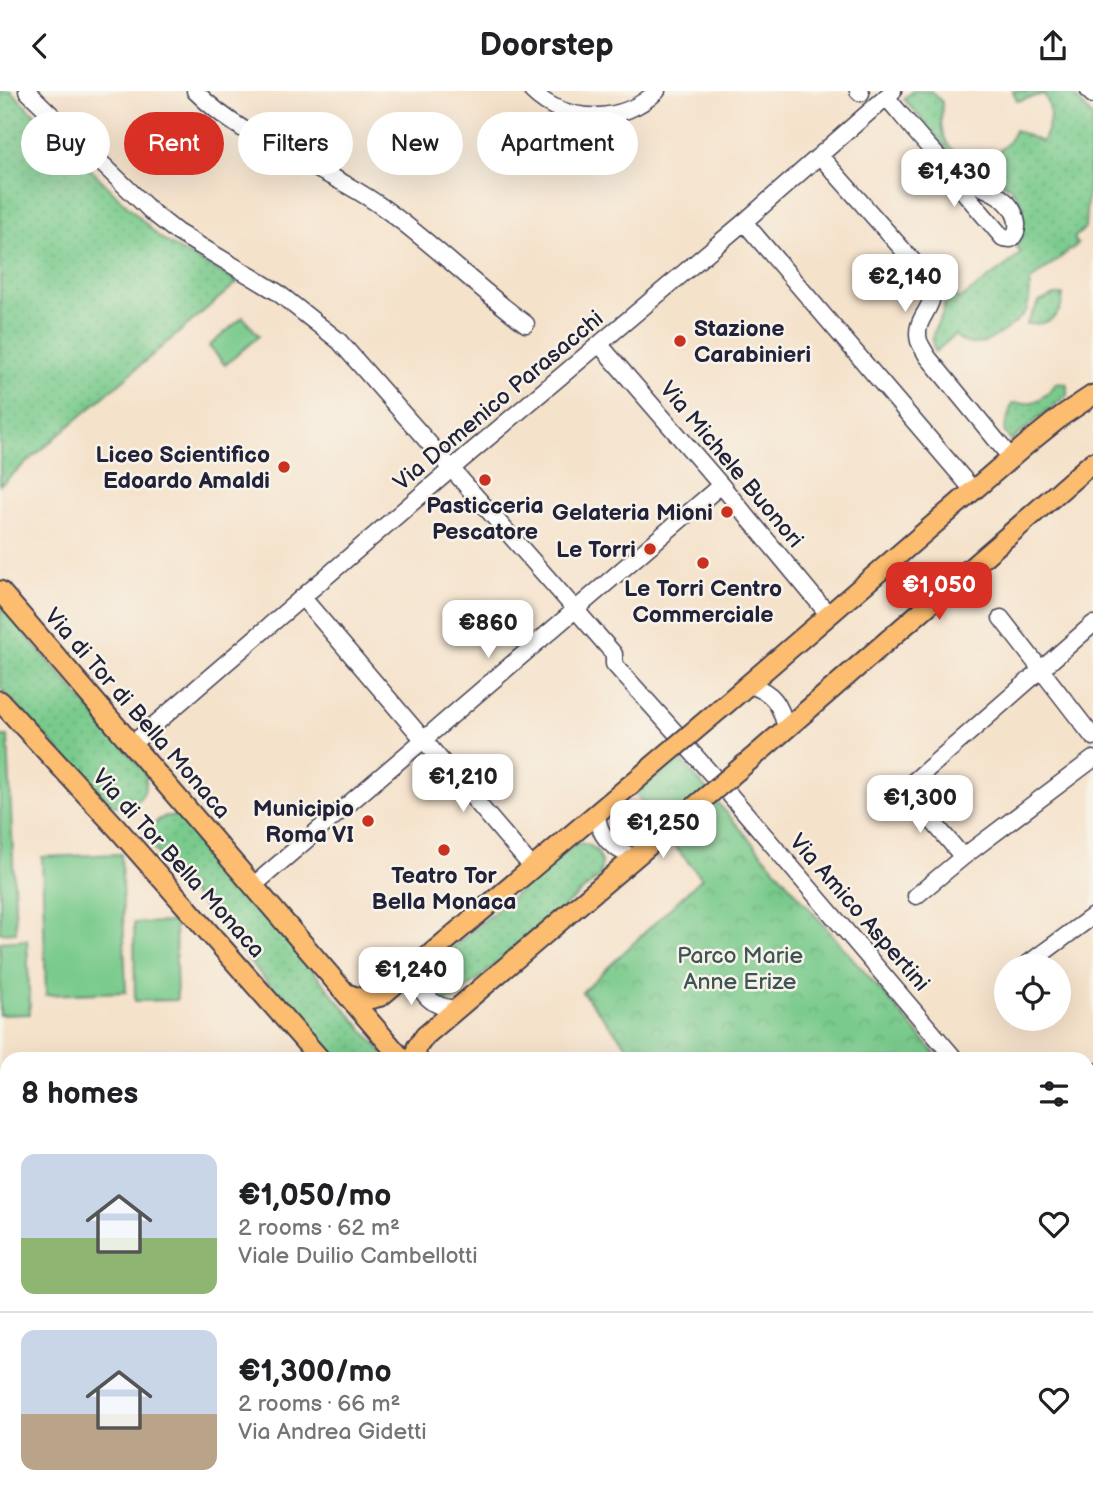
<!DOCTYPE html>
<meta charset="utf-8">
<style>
:root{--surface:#fff;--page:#f6f6f6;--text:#202124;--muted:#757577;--line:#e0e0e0;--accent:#d93025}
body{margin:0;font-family:"Balsamiq Sans",sans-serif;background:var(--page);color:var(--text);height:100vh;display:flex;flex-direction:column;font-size:26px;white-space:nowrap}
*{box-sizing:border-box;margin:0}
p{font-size:23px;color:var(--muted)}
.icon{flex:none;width:38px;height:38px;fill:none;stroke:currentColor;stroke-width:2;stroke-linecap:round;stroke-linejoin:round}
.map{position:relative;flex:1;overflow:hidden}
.side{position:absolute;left:0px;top:961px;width:1094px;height:450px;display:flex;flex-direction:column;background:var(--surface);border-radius:21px 21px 0 0;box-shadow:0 7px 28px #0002}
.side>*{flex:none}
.guide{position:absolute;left:21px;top:21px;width:700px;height:63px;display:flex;gap:14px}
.tools{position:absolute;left:994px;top:863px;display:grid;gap:14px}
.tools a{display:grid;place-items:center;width:77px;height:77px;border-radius:50%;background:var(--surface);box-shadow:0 7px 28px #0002;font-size:35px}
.price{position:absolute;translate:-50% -60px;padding:0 16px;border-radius:14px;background:#fff;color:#222;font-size:23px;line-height:46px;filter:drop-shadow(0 2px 4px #0008)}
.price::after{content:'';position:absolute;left:50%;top:42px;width:21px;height:16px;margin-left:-10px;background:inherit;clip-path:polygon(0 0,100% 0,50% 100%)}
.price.current{background:var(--accent);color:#fff}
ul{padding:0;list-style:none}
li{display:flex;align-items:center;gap:21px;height:175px;padding:0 21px}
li+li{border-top:2px solid var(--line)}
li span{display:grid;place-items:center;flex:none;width:196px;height:140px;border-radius:14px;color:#555}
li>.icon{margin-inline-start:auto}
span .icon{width:84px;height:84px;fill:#fffc;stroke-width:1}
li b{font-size:30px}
h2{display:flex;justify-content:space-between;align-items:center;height:84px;padding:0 21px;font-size:30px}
.chip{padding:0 24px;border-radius:32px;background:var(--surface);box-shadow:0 7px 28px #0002;font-size:24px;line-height:63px}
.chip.current{background:var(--accent);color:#fff}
header{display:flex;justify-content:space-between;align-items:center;height:91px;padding:0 21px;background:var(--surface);font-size:32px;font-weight:700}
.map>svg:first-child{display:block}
.grass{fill:url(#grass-dots);stroke:#4e7664;stroke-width:2}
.park{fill:url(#park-crowns);stroke:#4e7664;stroke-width:2}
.garden{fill:#79ca8c;stroke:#4e7664;stroke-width:2}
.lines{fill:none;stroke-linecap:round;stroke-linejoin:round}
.minor-casing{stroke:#423f51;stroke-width:19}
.major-casing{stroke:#423f51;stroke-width:23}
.minor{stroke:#fff;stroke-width:16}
.major{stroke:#fcbd6f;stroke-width:19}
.major-bridge-casing{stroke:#423f51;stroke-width:23;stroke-linecap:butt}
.major-bridge{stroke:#fcbd6f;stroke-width:19}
.poi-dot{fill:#c8321e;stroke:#f7f3e8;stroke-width:2.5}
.labels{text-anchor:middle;stroke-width:5;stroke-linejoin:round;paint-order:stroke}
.poi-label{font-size:23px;font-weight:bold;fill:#22223b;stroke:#f7f3e8;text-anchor:end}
.street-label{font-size:23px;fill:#22223b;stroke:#f7f3e8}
.park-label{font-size:23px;fill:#3c5453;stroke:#f7f3e8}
</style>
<header><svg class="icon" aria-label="back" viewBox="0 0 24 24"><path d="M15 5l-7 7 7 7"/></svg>Doorstep<svg class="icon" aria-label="share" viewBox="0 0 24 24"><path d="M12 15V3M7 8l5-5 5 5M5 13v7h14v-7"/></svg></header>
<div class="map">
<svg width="1093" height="1409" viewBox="0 0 1093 1409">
<defs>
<pattern id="grass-dots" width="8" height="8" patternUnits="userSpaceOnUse" patternTransform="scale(1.75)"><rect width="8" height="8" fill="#79ca8c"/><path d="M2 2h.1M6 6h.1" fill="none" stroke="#68ad7a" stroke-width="1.8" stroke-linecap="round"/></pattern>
<pattern id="park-crowns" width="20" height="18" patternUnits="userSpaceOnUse" patternTransform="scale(1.75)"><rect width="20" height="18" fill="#79ca8c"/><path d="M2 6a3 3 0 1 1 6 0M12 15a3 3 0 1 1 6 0" fill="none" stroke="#68ad7a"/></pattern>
</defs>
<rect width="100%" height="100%" fill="#f7f3e8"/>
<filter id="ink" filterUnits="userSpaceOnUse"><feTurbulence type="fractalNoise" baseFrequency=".0143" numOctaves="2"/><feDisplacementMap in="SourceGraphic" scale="14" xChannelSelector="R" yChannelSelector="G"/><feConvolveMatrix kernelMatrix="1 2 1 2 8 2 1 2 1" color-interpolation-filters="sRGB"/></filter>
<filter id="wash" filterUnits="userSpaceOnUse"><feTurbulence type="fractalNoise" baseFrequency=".00686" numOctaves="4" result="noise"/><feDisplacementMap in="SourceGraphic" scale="28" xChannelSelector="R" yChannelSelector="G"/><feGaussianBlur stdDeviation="1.57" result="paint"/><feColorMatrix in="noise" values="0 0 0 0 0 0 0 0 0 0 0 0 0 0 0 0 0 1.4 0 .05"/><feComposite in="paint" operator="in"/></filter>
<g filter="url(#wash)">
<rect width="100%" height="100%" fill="#f5e2cb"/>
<path class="grass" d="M 0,0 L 11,0 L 158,145 L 181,160 L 238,191 L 0,394 Z
M 913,0 L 931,0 L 942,11 C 942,20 940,30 942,39 C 951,79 1001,75 1015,39 L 1042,51 C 1050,35 1054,19 1044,3 L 1017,10 L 1013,0 L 1070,0 L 1093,26 L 1085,137 L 1074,147 L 1078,153 L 1030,190 C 1030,199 1030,209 1027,218 C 1023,226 1015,232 1008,237 C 992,249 972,263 955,244 L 935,261 C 928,244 936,238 942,223 C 947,211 945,201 941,189 L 959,209 L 1013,169 L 1021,161 L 1016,156 L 1022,144 L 1018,121 L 1024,117 L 1011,97 L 998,88 L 964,78 L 904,8 Z
M 1054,204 L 1063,204 C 1062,228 1047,234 1026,233 L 1039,211 Z
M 1056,292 L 1067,293 L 1067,304 L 1011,350 L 1004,340 L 1012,312 C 1033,314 1043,310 1056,292 Z
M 0,514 L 144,680 C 153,704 130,724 107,711 L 0,596 Z
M 166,725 L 177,725 L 186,731 L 388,968 L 333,968 L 153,757 C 147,743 151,731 166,725 Z
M 576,752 C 597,752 606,767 599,786 L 456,907 L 447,910 L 430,902 L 425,885 L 428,877 Z"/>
<path class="park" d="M 679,667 L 940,968 L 638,968 L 582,901 L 702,787 L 669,749 L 636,703 Z"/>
<path class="garden" d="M 243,226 L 259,245 L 225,274 L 209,255 Z
M 0,645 L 8,645 L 16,841 L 0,842 Z
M 121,763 L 126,901 L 46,904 L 42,766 Z
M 175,831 L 177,909 L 135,910 L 134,832 Z
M 27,849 L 30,923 L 0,924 L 0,851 Z"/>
</g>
<g filter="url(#ink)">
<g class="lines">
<g class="minor-casing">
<path id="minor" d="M 27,0 L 153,122 L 177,141 L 277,201 L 339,250 L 575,518 L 614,563 L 614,573 L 675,641
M 195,0 C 248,54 324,74 385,118 C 434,153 477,197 526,233
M 532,0 C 566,34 623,33 657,0
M 858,0 L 861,2
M 1089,0 L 1093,4
M 886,6 C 909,32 931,62 957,83 C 975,97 999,98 1012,118 C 1018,128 1020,140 1011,148 L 1003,147 L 946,80 L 941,68
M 820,65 L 927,186 C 944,216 912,223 919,250 C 921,255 925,261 927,265 L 1011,367
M 744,131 L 973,399
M 600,254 L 721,394 L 828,523
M 302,506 L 532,776
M 1001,527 L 1093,646
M 748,594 C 773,600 781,614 786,638
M 132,653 L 464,367 L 744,131 L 893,0
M 689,658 L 715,687
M 730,704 L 955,968
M 597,722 C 598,746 613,758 634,766
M 963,766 L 905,698 L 1093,533
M 254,794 L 721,394
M 916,805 L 963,766 L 1093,668
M 420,873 C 412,900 432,917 458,918
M 1025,875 L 1093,825
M 1087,985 L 1093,980
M 1087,1070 L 1093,1078
M 1087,1140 L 1093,1135
M 1087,1150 L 1093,1158
M 927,1409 L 928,1404"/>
</g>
<g class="major-casing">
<path id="major" d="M 0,500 L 402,968
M 0,610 L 117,737 L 320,968
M 720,618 L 1027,353 L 1063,324 L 1093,304
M 757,663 L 1093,371
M 347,903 L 365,909 L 381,905 L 628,696
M 415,968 L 417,956 L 425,945 L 667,739
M 595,1404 L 598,1409
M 621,1404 L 623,1409"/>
</g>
<use href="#minor" class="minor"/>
<use href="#major" class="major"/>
<g class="major-bridge-casing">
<path id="major-bridge" d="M 628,696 L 720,618
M 667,739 L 757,663"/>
</g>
<use href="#major-bridge" class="major-bridge"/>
</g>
</g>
<g class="poi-dot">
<circle cx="680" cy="250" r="7"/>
<circle cx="284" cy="376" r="7"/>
<circle cx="485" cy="389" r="7"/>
<circle cx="727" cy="421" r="7"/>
<circle cx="650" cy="458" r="7"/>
<circle cx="703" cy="472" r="7"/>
<circle cx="368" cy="730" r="7"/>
<circle cx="444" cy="759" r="7"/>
</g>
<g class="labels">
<g class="poi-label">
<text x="694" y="245" text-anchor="start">Stazione<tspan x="694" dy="26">Carabinieri</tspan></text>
<text x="270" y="371">Liceo Scientifico<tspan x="270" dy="26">Edoardo Amaldi</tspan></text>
<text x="485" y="422" text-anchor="middle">Pasticceria<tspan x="485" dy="26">Pescatore</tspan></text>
<text x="713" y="429">Gelateria Mioni</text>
<text x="636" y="466">Le Torri</text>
<text x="703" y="505" text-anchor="middle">Le Torri Centro<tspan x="703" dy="26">Commerciale</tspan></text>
<text x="354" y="725">Municipio<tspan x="354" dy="26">Roma VI</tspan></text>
<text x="444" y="792" text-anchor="middle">Teatro Tor<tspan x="444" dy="26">Bella Monaca</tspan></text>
</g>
<g class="street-label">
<text transform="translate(498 309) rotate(-40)" y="8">Via Domenico Parasacchi</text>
<text transform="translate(732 373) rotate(50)" y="8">Via Michele Buonori</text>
<text transform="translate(138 622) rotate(49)" y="8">Via di Tor di Bella Monaca</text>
<text transform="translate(179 772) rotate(48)" y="8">Via di Tor Bella Monaca</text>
<text transform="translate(860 821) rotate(49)" y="8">Via Amico Aspertini</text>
</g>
<g class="park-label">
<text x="740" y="872">Parco Marie<tspan x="740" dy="26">Anne Erize</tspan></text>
</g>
</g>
</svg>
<div class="tools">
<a><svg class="icon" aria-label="locate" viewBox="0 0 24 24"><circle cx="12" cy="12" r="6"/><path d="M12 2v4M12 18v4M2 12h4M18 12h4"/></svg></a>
</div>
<b class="price" style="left:954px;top:118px">€1,430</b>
<b class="price" style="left:905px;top:223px">€2,140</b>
<b class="price current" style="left:939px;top:531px">€1,050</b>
<b class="price" style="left:488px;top:569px">€860</b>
<b class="price" style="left:463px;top:723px">€1,210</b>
<b class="price" style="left:920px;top:744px">€1,300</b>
<b class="price" style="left:663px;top:769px">€1,250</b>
<b class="price" style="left:411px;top:916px">€1,240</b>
<div class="guide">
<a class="chip">Buy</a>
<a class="chip current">Rent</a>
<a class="chip">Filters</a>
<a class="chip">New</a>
<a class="chip">Apartment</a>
</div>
<section class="side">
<h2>8 homes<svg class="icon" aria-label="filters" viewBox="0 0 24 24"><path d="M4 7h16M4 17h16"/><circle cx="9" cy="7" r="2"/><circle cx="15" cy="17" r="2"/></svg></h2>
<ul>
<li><span style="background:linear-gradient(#c9d6e8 60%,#8fb573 0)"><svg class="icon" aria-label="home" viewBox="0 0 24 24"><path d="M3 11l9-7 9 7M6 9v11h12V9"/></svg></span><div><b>€1,050/mo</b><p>2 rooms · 62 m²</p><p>Viale Duilio Cambellotti</p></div><svg class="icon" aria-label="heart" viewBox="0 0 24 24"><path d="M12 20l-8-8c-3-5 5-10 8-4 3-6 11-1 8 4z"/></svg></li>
<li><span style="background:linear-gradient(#c9d6e8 60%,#b9a48a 0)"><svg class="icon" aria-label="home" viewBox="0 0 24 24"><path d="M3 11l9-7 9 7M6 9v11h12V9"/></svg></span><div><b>€1,300/mo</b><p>2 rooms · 66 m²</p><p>Via Andrea Gidetti</p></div><svg class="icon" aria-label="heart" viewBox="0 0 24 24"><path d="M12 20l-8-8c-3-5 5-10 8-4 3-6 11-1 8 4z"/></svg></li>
</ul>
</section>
</div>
